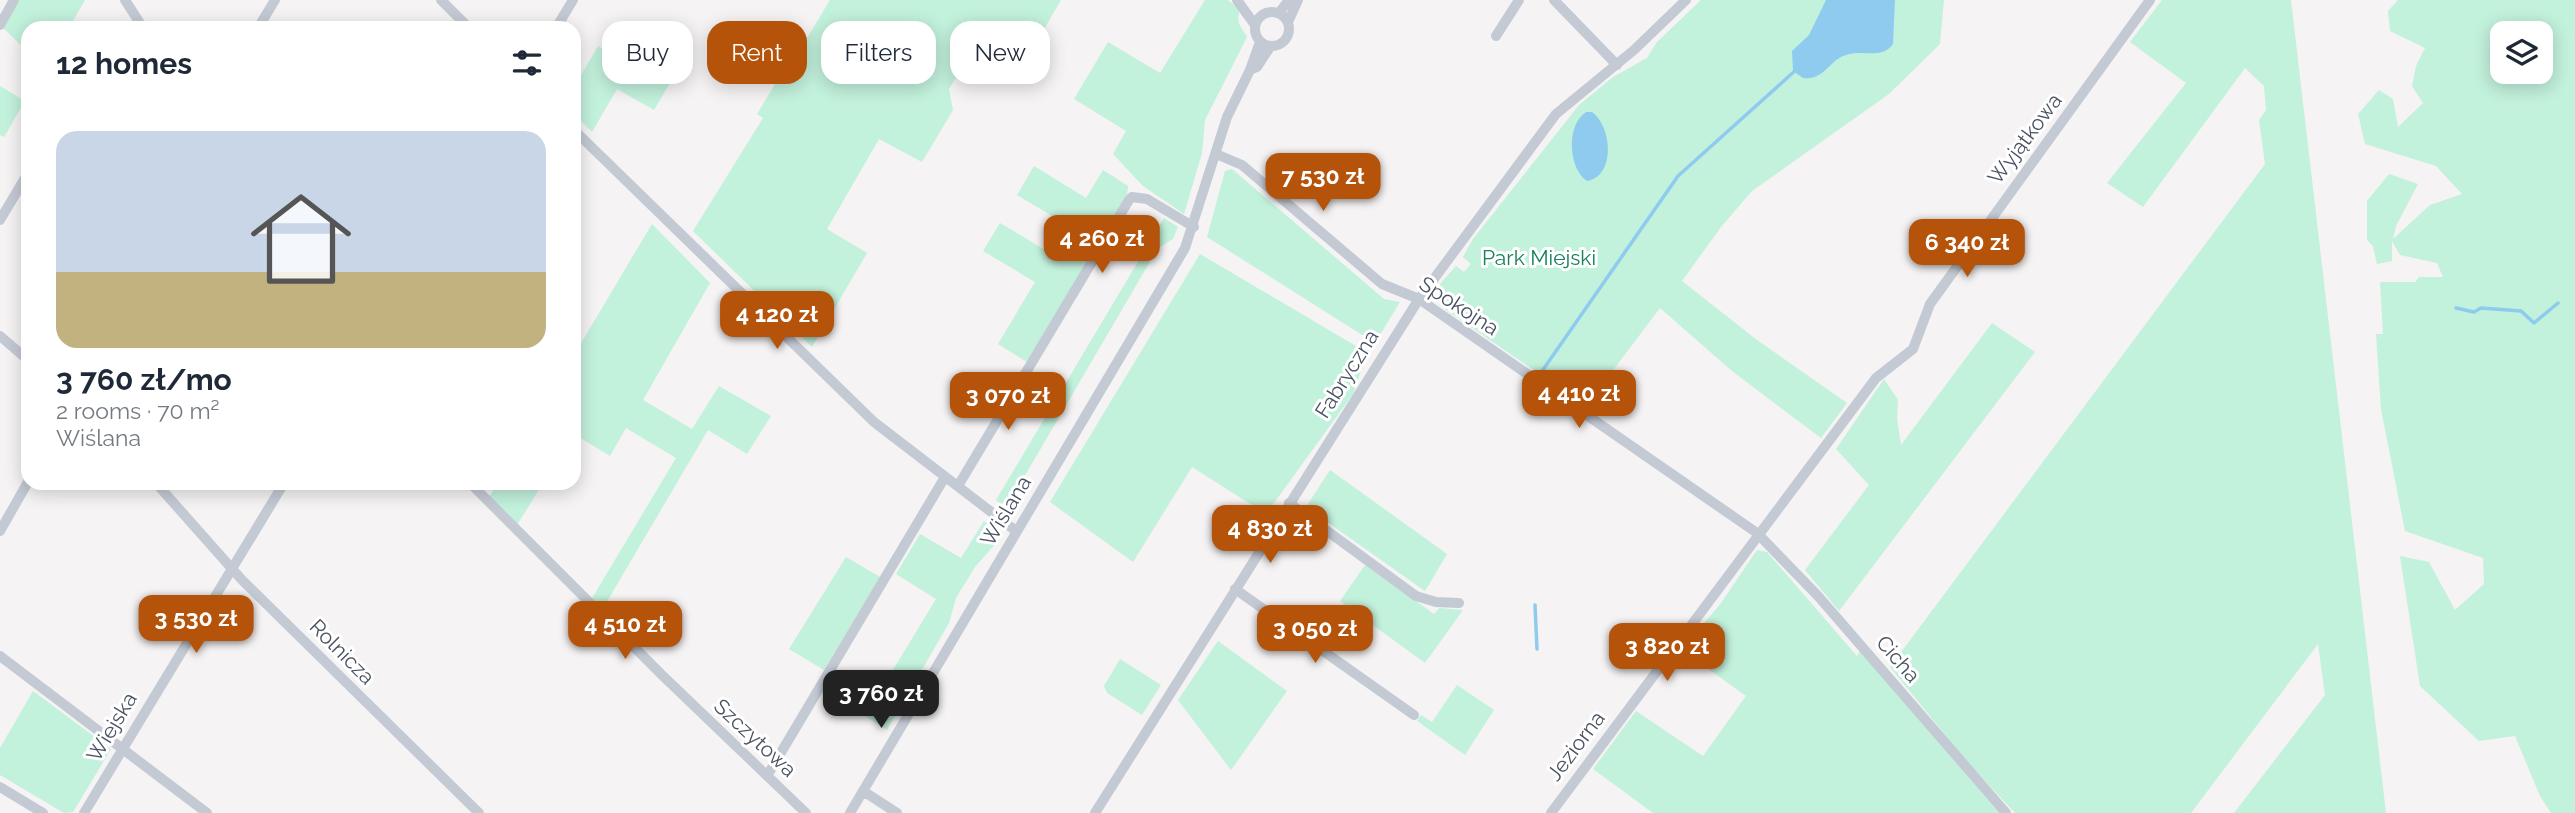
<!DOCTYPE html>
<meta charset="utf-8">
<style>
:root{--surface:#fff;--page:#f2f2f3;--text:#1f2937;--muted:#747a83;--accent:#b45309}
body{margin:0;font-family:Raleway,sans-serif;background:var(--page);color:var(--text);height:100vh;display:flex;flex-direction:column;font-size:26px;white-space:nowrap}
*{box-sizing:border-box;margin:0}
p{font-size:23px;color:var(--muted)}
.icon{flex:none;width:38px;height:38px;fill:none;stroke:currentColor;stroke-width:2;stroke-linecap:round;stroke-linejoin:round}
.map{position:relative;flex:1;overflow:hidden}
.drawer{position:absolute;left:21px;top:21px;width:560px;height:469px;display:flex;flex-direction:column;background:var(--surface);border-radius:21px;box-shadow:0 4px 18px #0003}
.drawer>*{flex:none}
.hud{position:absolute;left:602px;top:21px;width:665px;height:63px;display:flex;gap:14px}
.buttons{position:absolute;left:2490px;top:21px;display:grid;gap:14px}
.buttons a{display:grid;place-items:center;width:63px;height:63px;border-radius:14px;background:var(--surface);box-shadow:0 4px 18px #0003;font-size:35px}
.price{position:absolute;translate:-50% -60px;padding:0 16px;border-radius:14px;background:var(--accent);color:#fff;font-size:23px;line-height:46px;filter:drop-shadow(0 2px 4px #0008)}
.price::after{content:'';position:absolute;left:50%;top:42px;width:21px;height:16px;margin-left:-10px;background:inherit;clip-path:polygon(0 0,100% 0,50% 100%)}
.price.selected{background:#222;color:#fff}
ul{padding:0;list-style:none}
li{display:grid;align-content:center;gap:14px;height:371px;padding:0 35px}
li span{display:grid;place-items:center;height:217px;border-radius:21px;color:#555}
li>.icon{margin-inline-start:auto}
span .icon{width:126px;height:126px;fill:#fffc;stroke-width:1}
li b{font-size:30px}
h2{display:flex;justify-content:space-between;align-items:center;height:84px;padding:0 35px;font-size:30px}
.chip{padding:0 24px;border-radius:21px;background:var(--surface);box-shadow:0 4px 18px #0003;font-size:24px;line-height:63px}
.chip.selected{background:var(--accent);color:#fff}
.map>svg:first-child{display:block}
.green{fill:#c2f1dc;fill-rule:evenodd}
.water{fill:#8fcbef}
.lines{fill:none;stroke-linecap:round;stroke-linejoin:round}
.stream{stroke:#8fcbef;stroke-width:3.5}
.minor{stroke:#c4cad4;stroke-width:10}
.labels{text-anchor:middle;stroke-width:6;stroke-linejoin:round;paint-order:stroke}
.street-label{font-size:21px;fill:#4a5261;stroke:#fff}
.park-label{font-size:21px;fill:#16815d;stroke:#fff}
</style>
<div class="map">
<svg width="2575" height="813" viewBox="0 0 2575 813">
<rect width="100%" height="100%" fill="#f5f3f3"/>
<path class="green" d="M 18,0 L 85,0 L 69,28 L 28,28 L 28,52 L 2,27 Z
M 830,0 L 1061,0 L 1022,67 L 990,47 L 970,79 L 962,76 L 955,79 L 949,89 L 953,110 L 922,162 L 879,139 L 827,229 L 867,253 L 812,347 L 693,231 L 763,118 L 757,114 L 804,36 L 807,38 Z
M 1205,0 L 1228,0 L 1240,10 C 1235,23 1242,28 1247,37 L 1205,120 L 1202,153 L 1184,214 L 1143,186 L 1113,154 L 1126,131 L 1074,99 L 1108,42 L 1160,73 Z
M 1701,0 L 1944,0 L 1940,44 L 1889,94 L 1752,191 L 1721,227 L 1682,281 L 1757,340 L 1847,403 L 1821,438 L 1732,371 L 1660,308 L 1586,406 L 1439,305 L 1448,295 L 1440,290 L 1440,284 L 1456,266 L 1464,272 L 1471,264 L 1463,257 L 1473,239 L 1579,105 L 1613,77 L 1647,58 L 1657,42 Z
M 2162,0 L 2291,0 L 2386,813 L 2234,813 L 2325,695 L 2318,644 L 2191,813 L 2015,813 L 1964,758 L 1890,667 L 2265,164 L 2259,120 L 2266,110 L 2264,86 L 2245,68 L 2143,207 L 2107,183 L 2186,83 L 2130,42 Z
M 2398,0 L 2575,0 L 2575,813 L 2551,813 L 2540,796 L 2515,736 L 2479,741 L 2420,686 L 2400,556 L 2429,562 L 2455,610 L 2484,584 L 2483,558 L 2405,531 L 2381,409 L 2376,334 L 2383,334 L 2380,282 L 2415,282 L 2419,277 L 2443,277 L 2437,263 L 2400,255 L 2392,241 L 2392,261 L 2377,264 L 2373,246 L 2367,240 L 2367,201 L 2389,174 L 2418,184 L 2396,226 L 2393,239 L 2430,205 L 2462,194 L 2436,166 L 2365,144 L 2358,114 L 2379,90 L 2393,99 L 2398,127 L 2423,103 L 2412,86 L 2416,66 L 2425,48 L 2390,31 L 2388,11 ZM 2502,33 L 2541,33 L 2541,72 L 2502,72 Z
M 647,40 L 683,61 L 654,110 L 617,89 L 592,132 L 574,114 L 574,87 L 598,46 L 631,66 Z
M 0,86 L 25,101 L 4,137 L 0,135 Z
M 1034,166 L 1086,198 L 1103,170 L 1128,186 L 1127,196 L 1027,362 L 998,344 L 1035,282 L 983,251 L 1000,223 L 1052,254 L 1069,226 L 1017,195 Z
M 1232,169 L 1384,299 L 1400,302 L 1375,343 L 1207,237 L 1225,171 Z
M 1164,218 L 1178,227 L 1173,239 L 1158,248 L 1010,501 L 1000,504 L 996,500 Z
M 652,224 L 710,283 L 643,400 L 692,429 L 719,386 L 771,416 L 747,454 L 708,430 L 602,610 L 591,600 L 676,458 L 626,428 L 610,456 L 574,434 L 574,355 Z
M 1200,254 L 1361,349 L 1366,356 L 1353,394 L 1266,514 L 1192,467 L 1133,562 L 1050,502 Z
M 1992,323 L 2035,352 L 1839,611 L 1805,570 L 1869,485 L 1836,449 L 1884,379 L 1898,400 L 1897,419 L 1901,445 Z
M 1330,470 L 1447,554 L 1425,591 L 1306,507 Z
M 498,483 L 543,483 L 517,525 L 489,497 Z
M 984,521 L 995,529 L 998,541 L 975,567 L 956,598 L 949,623 L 887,730 L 865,716 L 936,599 L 896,574 L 920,534 L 961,558 Z
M 1757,550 L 1767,552 L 1857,656 L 1860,651 L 1999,813 L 1653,813 L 1593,769 L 1636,711 L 1703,756 L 1746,696 L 1682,650 L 1721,603 Z
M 846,557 L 880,577 L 824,670 L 789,649 Z
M 1365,565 L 1434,614 L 1439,608 L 1463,610 L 1425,663 L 1340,601 Z
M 1218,641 L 1287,691 L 1231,770 L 1178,700 Z
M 1120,659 L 1161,685 L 1142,715 L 1107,693 L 1104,686 Z
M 1457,685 L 1494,710 L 1465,755 L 1417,721 L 1421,715 L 1432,722 Z
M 33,691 L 111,749 L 73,812 L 64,813 L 0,775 L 0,748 Z"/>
<path class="water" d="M 1826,0 L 1895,0 L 1893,44 C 1882,60 1862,49 1846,55 C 1829,60 1824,81 1803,78 L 1793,71 L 1792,51 L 1809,35 Z
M 1586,112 L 1592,112 C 1612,126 1616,176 1587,181 C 1568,168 1566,125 1586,112 Z"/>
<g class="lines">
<path class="stream" d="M 2456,308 L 2474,312 L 2481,308 L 2521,311 L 2534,323 L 2558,303
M 1540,374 L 1678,176 L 1797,69
M 1535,605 L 1537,649"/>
<path class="minor" d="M 125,0 L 143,28
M 441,0 L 469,28
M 1237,0 L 1255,25
M 1554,0 L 1617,65
M1255 29a17 17 0 1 1 34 0a17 17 0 1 1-34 0Z
M 1279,13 L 1289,0
M 1288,22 L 1298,0
M 0,25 L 14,0
M 258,28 L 275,0
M 556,28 L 573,0
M 1496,36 L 1519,0
M 1250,70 L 1257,67 L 1270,47
M 574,130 L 874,422 L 1016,531
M 1216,154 L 1242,165 L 1382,284 L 1419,299 L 1757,533 L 1818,596 L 2006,813
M 0,220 L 28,173
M 0,336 L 28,360
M 156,483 L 242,580 L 479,813
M 470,483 L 662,675 L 806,813
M 958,486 L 1129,200 L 1132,197 L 1147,199 L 1194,227
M 1289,503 L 1416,596 L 1436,602 L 1459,603
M 0,531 L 28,482
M 1235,589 L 1414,715
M 0,656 L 207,813
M 767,776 L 945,477
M 0,787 L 43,813
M 863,791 L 897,813
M 84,813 L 284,483
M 850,813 L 1185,248 L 1227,117 L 1250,70 L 1260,42
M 1095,813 L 1419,299 L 1556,114 L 1634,50 L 1686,0
M 1551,813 L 1876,378 L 1913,349 L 1930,304 L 2150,0"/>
</g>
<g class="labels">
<g class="street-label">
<text transform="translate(2025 139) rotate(-53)" y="7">Wyjątkowa</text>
<text transform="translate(1459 306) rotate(33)" y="7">Spokojna</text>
<text transform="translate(1347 374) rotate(-58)" y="7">Fabryczna</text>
<text transform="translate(1006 511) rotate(-59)" y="7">Wiślana</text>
<text transform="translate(342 652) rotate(45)" y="7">Rolnicza</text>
<text transform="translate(1898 659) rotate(49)" y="7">Cicha</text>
<text transform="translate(112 727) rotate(-59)" y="7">Wiejska</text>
<text transform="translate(755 738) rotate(43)" y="7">Szczytowa</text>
<text transform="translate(1576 746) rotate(-53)" y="7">Jeziorna</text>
</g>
<g class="park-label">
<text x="1539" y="265">Park Miejski</text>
</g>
</g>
</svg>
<div class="buttons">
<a><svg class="icon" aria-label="layers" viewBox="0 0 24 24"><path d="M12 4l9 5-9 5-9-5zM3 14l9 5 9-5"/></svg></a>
</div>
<b class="price" style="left:1323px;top:213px">7 530 zł</b>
<b class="price" style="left:1102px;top:275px">4 260 zł</b>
<b class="price" style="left:1967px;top:279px">6 340 zł</b>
<b class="price" style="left:777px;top:351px">4 120 zł</b>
<b class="price" style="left:1579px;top:430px">4 410 zł</b>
<b class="price" style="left:1008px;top:432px">3 070 zł</b>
<b class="price" style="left:1270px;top:565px">4 830 zł</b>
<b class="price" style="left:196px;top:655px">3 530 zł</b>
<b class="price" style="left:625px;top:661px">4 510 zł</b>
<b class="price" style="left:1315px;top:665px">3 050 zł</b>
<b class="price" style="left:1667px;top:683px">3 820 zł</b>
<b class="price selected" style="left:881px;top:730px">3 760 zł</b>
<div class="hud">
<a class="chip">Buy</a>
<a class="chip selected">Rent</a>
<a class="chip">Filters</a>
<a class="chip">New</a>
</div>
<section class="drawer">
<h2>12 homes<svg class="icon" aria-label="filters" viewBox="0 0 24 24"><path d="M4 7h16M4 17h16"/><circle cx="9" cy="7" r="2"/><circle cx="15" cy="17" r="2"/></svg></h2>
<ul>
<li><span style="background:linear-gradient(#c9d6e8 65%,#c2b280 0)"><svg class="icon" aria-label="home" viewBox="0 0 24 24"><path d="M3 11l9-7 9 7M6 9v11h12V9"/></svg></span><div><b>3 760 zł/mo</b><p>2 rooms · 70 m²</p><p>Wiślana</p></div></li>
</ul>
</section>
</div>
